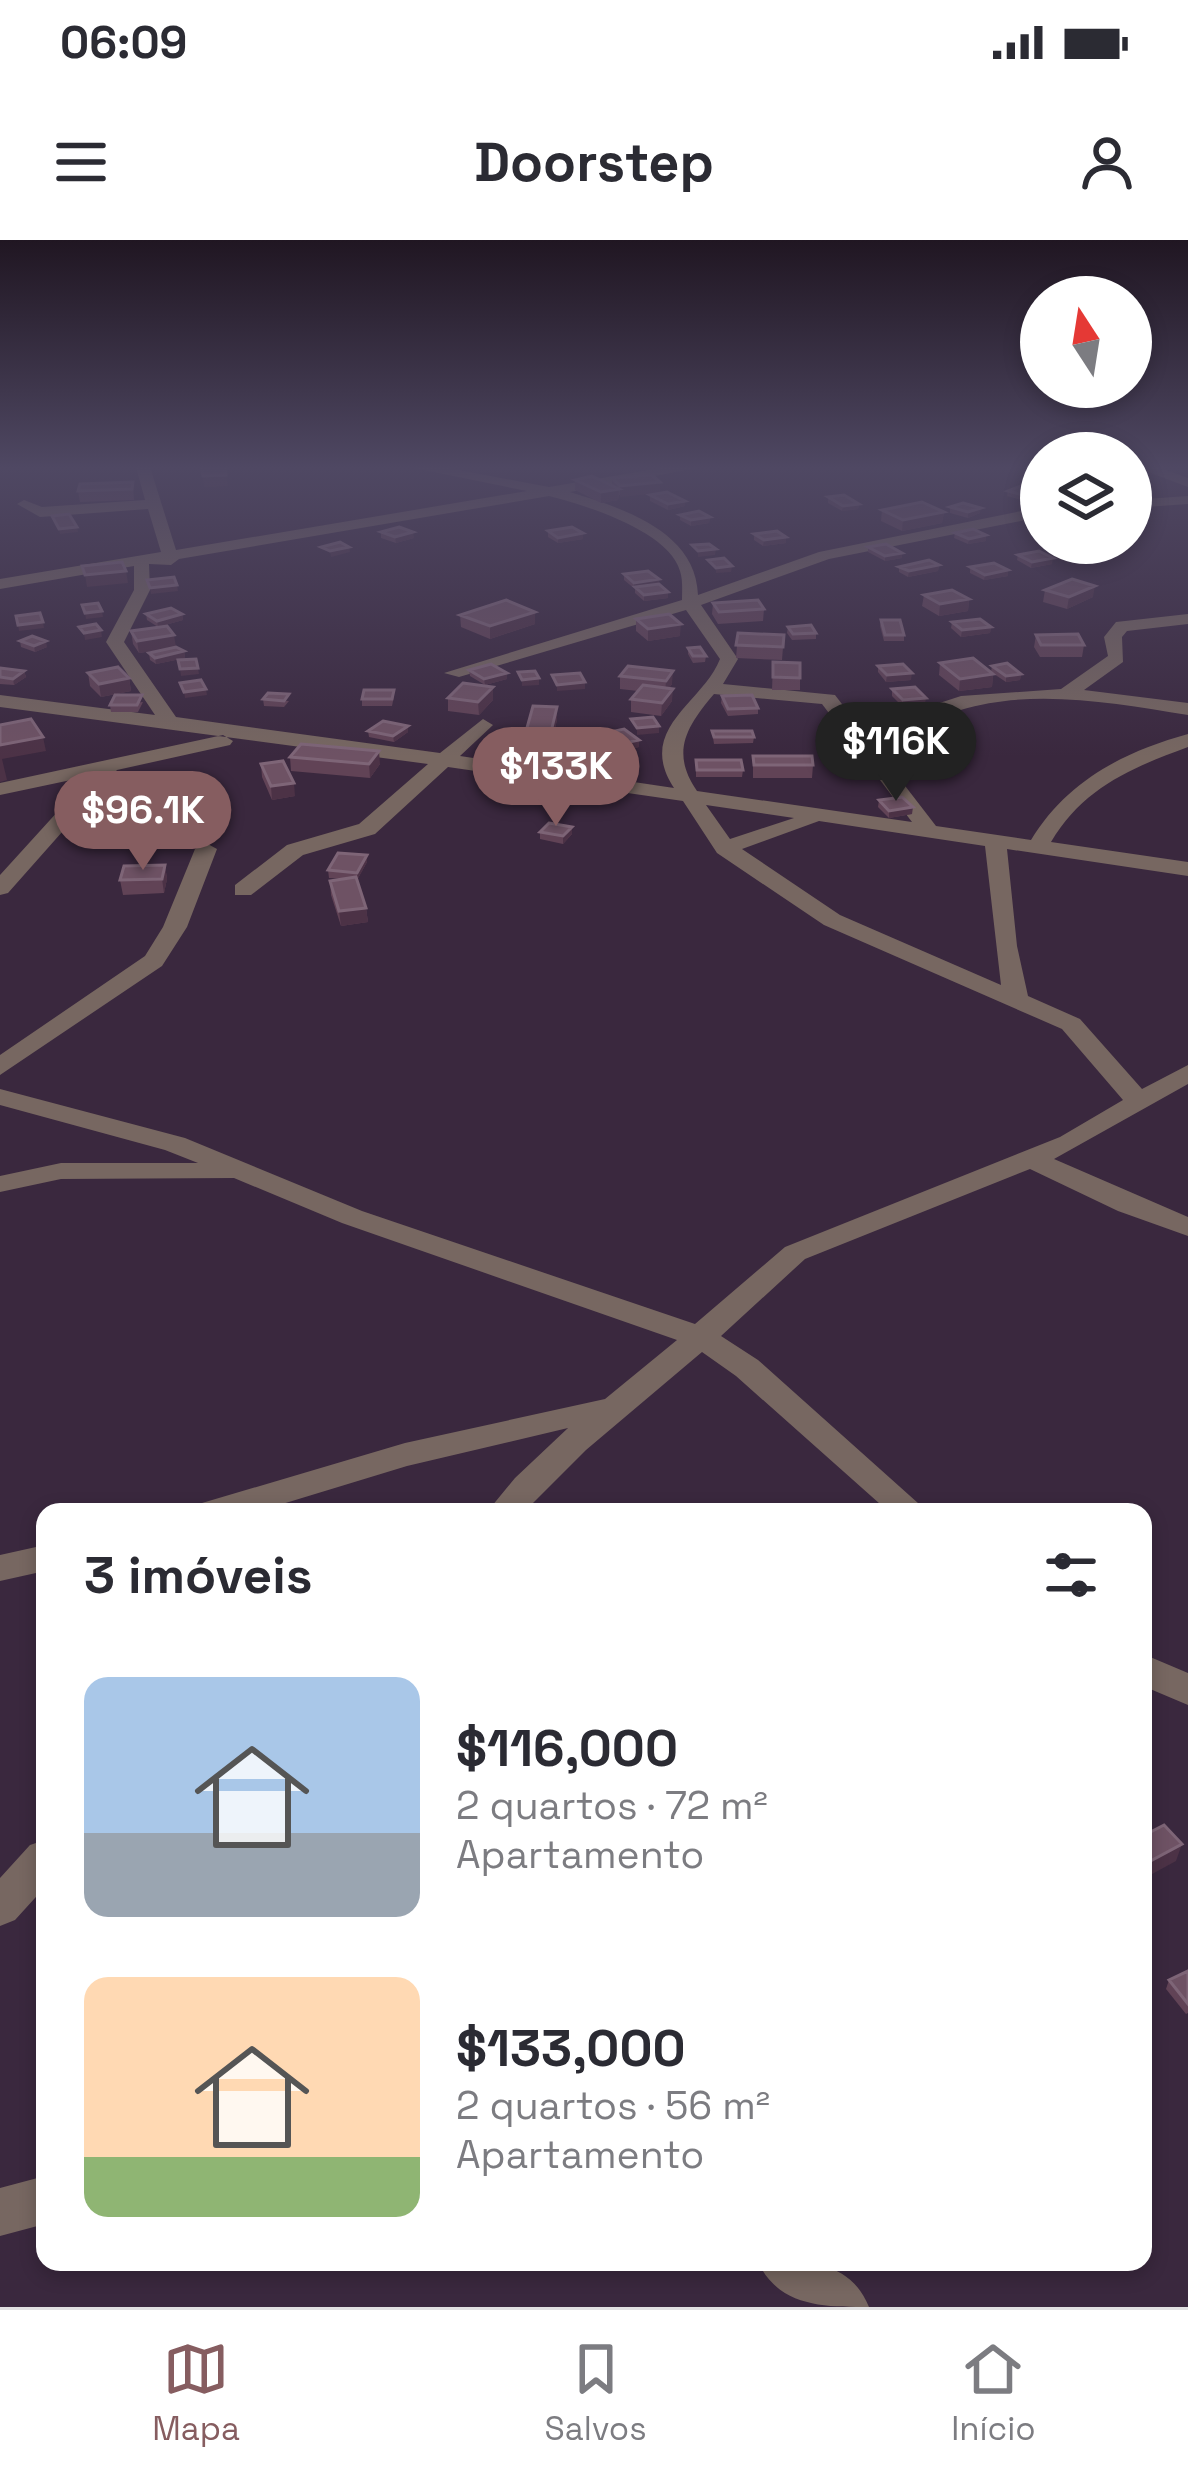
<!DOCTYPE html>
<html lang="pt">
<meta charset="utf-8">
<style>
:root{--surface:#fff;--page:#f2f2f3;--text:#2b2b33;--muted:#7c7c81;--line:#e1e1e2;--accent:#865d60}
body{margin:0;font-family:"Space Grotesk",sans-serif;background:var(--page);color:var(--text);height:100vh;display:flex;flex-direction:column;font-size:45px;white-space:nowrap}
*{box-sizing:border-box;margin:0}
p{font-size:39px;color:var(--muted)}
.icon{flex:none;width:66px;height:66px;fill:none;stroke:currentColor;stroke-width:2;stroke-linecap:round;stroke-linejoin:round}
.map{position:relative;flex:1;overflow:hidden}
.side{position:absolute;left:36px;top:1263px;width:1116px;height:768px;display:flex;flex-direction:column;background:var(--surface);border-radius:24px;box-shadow:0 6px 18px #0003}
.side>*{flex:none}
.needle{width:78px;rotate:348deg}
.controls{position:absolute;left:1020px;top:36px;display:grid;gap:24px}
.controls a{display:grid;place-items:center;width:132px;height:132px;border-radius:50%;background:var(--surface);box-shadow:0 6px 18px #0003;font-size:60px}
.price{position:absolute;translate:-50% -102px;padding:0 27px;border-radius:42px;background:var(--accent);color:#fff;font-size:39px;line-height:78px;filter:drop-shadow(0 3px 6px #0008)}
.price::after{content:'';position:absolute;left:50%;top:72px;width:36px;height:27px;margin-left:-18px;background:inherit;clip-path:polygon(0 0,100% 0,50% 100%)}
.price.current{background:#222;color:#fff}
ul{padding:0;list-style:none}
li{display:flex;align-items:center;gap:36px;height:300px;padding:0 48px}
li span{display:grid;place-items:center;flex:none;width:336px;height:240px;border-radius:24px;color:#555}
li>.icon{margin-inline-start:auto}
span .icon{width:144px;height:144px;fill:#fffc;stroke-width:1}
li b{font-size:51px}
h2{display:flex;justify-content:space-between;align-items:center;height:144px;padding:0 48px;font-size:51px}
.status{display:flex;justify-content:space-between;align-items:center;height:84px;padding:0 60px;background:var(--surface);direction:ltr}
.status svg{height:33px;fill:currentColor}
header{display:flex;justify-content:space-between;align-items:center;height:156px;padding:0 48px;background:var(--surface);font-size:54px;font-weight:800}
.tabs{display:flex;justify-content:space-around;align-items:center;height:168px;border-top:3px solid var(--line);background:var(--surface);font-size:33px;color:var(--muted)}
.tabs a{display:grid;justify-items:center;gap:6px}
.tabs .current{color:var(--accent)}
.map>svg:first-child{display:block}
.lines{fill:none;stroke-linecap:round;stroke-linejoin:round}
.minor{fill:#776761;fill-rule:evenodd}
.wall{fill:#614356}
.shaded-wall{fill:#4c3246}
.building{fill:#6e5264;stroke:#7e6577;stroke-width:3}
</style>
<div class="status"><b>06:09</b><svg viewBox="0 0 49 12"><path d="M0 12V9h3v3zM5 12V6h3v6zM10 12V3h3v9zM15 12V0h3v12zM26 1h20v11H26zM47 4h2v5h-2z"/></svg></div>
<header><svg class="icon" aria-label="menu" viewBox="0 0 24 24"><path d="M4 6h16M4 12h16M4 18h16"/></svg>Doorstep<svg class="icon" aria-label="person" viewBox="0 0 24 24"><circle cx="12" cy="8" r="4"/><path d="M4 21q1-7 8-7t8 7"/></svg></header>
<div class="map">
<svg width="1188" height="2067" viewBox="0 0 1188 2067">
<rect width="100%" height="100%" fill="#3a283e"/>
<g class="lines">
<path class="minor" d="M 136,227 L 150,227 L 176,310 L 527,251 L 409,227 L 443,227 L 549,247 L 667,227 L 702,227 L 570,252 C 622,268 696,291 698,355 L 819,312 L 1041,267 L 1041,277 L 829,319 L 701,365 L 738,419 L 723,444 L 835,455 L 936,586 L 1031,600 C 1067,541 1123,512 1188,494 L 1188,507 C 1131,528 1083,548 1051,602 L 1188,622 L 1188,636 L 1007,609 L 1017,706 L 1028,756 L 1080,779 L 1142,849 L 1188,825 L 1188,844 L 1054,919 L 1188,977 L 1188,996 L 1118,971 L 1030,929 L 805,1019 L 721,1096 L 758,1120 L 928,1272 L 889,1272 L 736,1136 L 702,1112 L 586,1210 L 524,1272 L 487,1272 L 515,1238 L 568,1188 L 407,1226 L 256,1272 L 197,1272 L 202,1263 L 405,1203 L 605,1159 L 677,1100 L 342,983 L 234,938 L 61,939 L 0,952 L 0,936 L 61,923 L 198,923 L 165,910 L 0,865 L 0,849 L 185,898 L 362,971 L 695,1084 L 785,1007 L 1060,897 L 1123,860 L 1062,789 L 824,685 L 717,613 L 683,561 L 448,527 L 375,594 L 303,615 L 251,655 L 235,655 L 235,645 L 287,605 L 359,584 L 428,524 L 0,467 L 0,455 L 155,475 L 106,402 L 134,350 L 134,326 L 0,349 L 0,339 L 161,312 L 148,269 L 40,277 L 17,264 L 24,260 L 42,267 L 145,260 ZM 549,256 C 585,265 669,291 680,331 C 683,340 682,351 682,360 L 444,433 L 459,437 L 686,370 L 720,419 C 703,463 635,489 674,548 L 460,516 L 493,485 L 483,479 L 440,513 L 176,477 L 124,402 L 150,350 L 149,324 L 171,325 L 179,319 ZM 714,454 L 822,464 L 912,582 L 697,551 C 670,512 687,486 714,454 ZM 706,565 L 794,578 L 730,599 ZM 819,581 L 985,606 L 1001,745 L 840,675 L 742,609 Z
M 1135,227 L 1157,227 L 1188,238 L 1188,247 Z
M 1188,256 L 1188,264 L 1131,268 L 1131,260 Z
M 1188,374 L 1188,384 L 1127,391 L 1122,397 L 1123,422 L 1084,450 L 1188,463 L 1188,475 C 1095,460 990,440 907,495 L 890,491 L 921,469 L 961,456 L 1061,449 L 1108,416 L 1104,397 L 1116,382 Z
M 223,495 L 233,501 L 230,505 L 117,530 L 8,653 L 0,655 L 0,635 L 90,536 L 0,555 L 0,543 Z
M 206,603 L 217,609 L 187,687 L 162,726 L 0,835 L 0,815 L 145,716 L 163,687 L 195,609 Z
M 45,1305 L 45,1331 L 0,1341 L 0,1315 Z
M 1143,1414 L 1188,1433 L 1188,1465 L 1143,1446 Z
M 45,1600 L 45,1647 L 15,1680 L 0,1686 L 0,1638 L 30,1605 Z
M 45,1936 L 45,1984 L 0,1996 L 0,1948 Z
M 758,2022 C 804,2022 849,2018 869,2067 C 824,2067 779,2067 758,2022 Z"/>
</g>
<path class="wall" d="M 612,238 L 660,242 L 660,253 L 619,255 L 618,260 L 601,263 L 575,250 L 575,240 L 612,246 Z
M 133,242 L 134,260 L 80,262 L 78,251 Z
M 1008,251 L 1041,252 L 1029,262 L 1007,256 Z
M 650,255 L 685,261 L 685,266 L 668,270 L 650,261 Z
M 828,257 L 859,264 L 858,269 L 842,271 L 828,263 Z
M 950,267 L 980,273 L 968,278 L 950,273 Z
M 882,270 L 944,272 L 942,283 L 902,291 L 881,281 Z
M 680,275 L 710,277 L 709,283 L 691,286 L 680,280 Z
M 548,291 L 583,299 L 558,303 L 548,297 Z
M 381,292 L 414,298 L 396,303 L 381,298 Z
M 955,293 L 986,301 L 968,304 L 954,298 Z
M 754,294 L 786,303 L 763,306 L 754,300 Z
M 868,307 L 902,313 L 902,318 L 885,321 L 868,312 Z
M 1018,315 L 1052,324 L 1031,328 L 1017,320 Z
M 939,325 L 938,331 L 908,337 L 899,332 L 899,327 Z
M 970,327 L 1008,336 L 984,340 L 970,333 Z
M 624,334 L 659,339 L 659,344 L 668,358 L 644,361 L 635,353 L 635,349 L 624,340 Z
M 1045,350 L 1093,357 L 1067,369 L 1043,362 Z
M 924,355 L 969,359 L 968,371 L 939,376 L 922,366 Z
M 713,363 L 764,369 L 763,381 L 718,384 L 712,374 Z
M 146,374 L 182,374 L 183,380 L 158,387 L 147,380 Z
M 460,375 L 535,384 L 490,399 L 461,387 Z
M 636,379 L 680,396 L 648,401 L 636,391 Z
M 881,380 L 904,395 L 904,401 L 884,401 L 880,386 Z
M 952,382 L 991,387 L 990,393 L 961,397 L 951,388 Z
M 788,387 L 816,393 L 816,399 L 792,400 L 787,393 Z
M 131,391 L 176,407 L 184,411 L 185,418 L 156,424 L 150,420 L 149,413 L 173,408 L 139,413 L 133,404 Z
M 738,393 L 784,395 L 782,420 L 736,418 Z
M 1036,395 L 1084,405 L 1082,417 L 1040,417 L 1034,407 Z
M 20,401 L 47,407 L 35,412 L 21,407 Z
M 688,408 L 706,416 L 705,422 L 693,423 L 688,414 Z
M 773,422 L 800,423 L 800,450 L 772,450 Z
M 940,423 L 993,434 L 992,447 L 959,451 L 939,435 Z
M 628,426 L 672,444 L 669,448 L 672,461 L 661,476 L 631,472 L 631,459 L 638,451 L 620,449 L 620,436 Z
M 878,426 L 911,440 L 886,442 L 878,432 Z
M 992,426 L 1021,434 L 1020,440 L 1006,442 L 991,432 Z
M 0,428 L 24,431 L 26,437 L 14,445 L 0,444 Z
M 469,430 L 507,439 L 485,445 L 470,436 Z
M 88,433 L 129,438 L 131,451 L 101,457 L 90,446 Z
M 892,449 L 925,464 L 903,467 L 892,456 Z
M 394,456 L 392,466 L 362,466 L 362,459 Z
M 722,456 L 758,468 L 758,474 L 728,476 L 721,463 Z
M 448,458 L 493,460 L 479,475 L 448,471 Z
M 263,459 L 289,461 L 284,467 L 264,466 Z
M 143,462 L 138,472 L 111,472 L 110,465 Z
M 557,467 L 557,480 L 550,509 L 525,508 L 525,495 Z
M 408,486 L 408,492 L 394,502 L 369,497 L 368,491 Z
M 712,491 L 754,497 L 753,503 L 714,504 Z
M 596,495 L 639,507 L 611,513 L 596,501 Z
M 753,516 L 813,525 L 812,538 L 753,538 Z
M 290,517 L 380,524 L 370,538 L 291,531 Z
M 696,520 L 743,530 L 742,537 L 696,537 Z
M 261,524 L 295,556 L 272,560 L 262,537 Z
M 879,560 L 912,574 L 889,578 L 878,567 Z
M 572,587 L 572,594 L 563,604 L 540,599 L 540,592 Z
M 367,615 L 367,622 L 357,640 L 366,668 L 368,682 L 341,686 L 331,655 L 330,641 L 345,639 L 329,638 L 328,630 Z
M 165,625 L 167,639 L 164,653 L 123,655 L 120,640 Z
M 1188,1731 L 1188,1773 L 1186,1774 L 1166,1749 L 1169,1740 Z"/>
<path class="shaded-wall" d="M 226,235 L 228,246 L 204,247 L 203,236 Z
M 660,242 L 660,253 L 620,257 L 620,246 Z
M 619,249 L 618,260 L 601,263 L 601,252 Z
M 1041,253 L 1041,258 L 1029,262 L 1030,257 Z
M 685,261 L 685,266 L 668,270 L 668,264 Z
M 859,264 L 858,269 L 842,271 L 843,266 Z
M 981,268 L 980,273 L 968,278 L 968,272 Z
M 944,272 L 942,283 L 902,291 L 903,280 Z
M 710,277 L 709,283 L 691,286 L 691,280 Z
M 77,287 L 78,292 L 60,294 L 59,289 Z
M 413,292 L 414,298 L 396,303 L 395,297 Z
M 583,293 L 583,299 L 558,303 L 558,298 Z
M 986,295 L 986,301 L 968,304 L 969,299 Z
M 786,297 L 786,303 L 763,306 L 764,300 Z
M 349,307 L 350,312 L 331,317 L 330,311 Z
M 716,309 L 715,315 L 698,317 L 698,311 Z
M 902,313 L 902,318 L 885,321 L 885,316 Z
M 1053,318 L 1052,324 L 1031,328 L 1032,322 Z
M 939,325 L 938,331 L 908,337 L 909,331 Z
M 732,326 L 731,332 L 716,333 L 716,328 Z
M 1008,330 L 1008,336 L 984,340 L 985,335 Z
M 126,331 L 128,343 L 87,347 L 85,335 Z
M 659,339 L 659,345 L 634,349 L 634,343 Z
M 177,345 L 178,351 L 151,354 L 150,348 Z
M 1095,346 L 1093,357 L 1067,369 L 1069,357 Z
M 668,352 L 668,358 L 644,361 L 644,355 Z
M 969,359 L 968,371 L 939,376 L 940,364 Z
M 102,371 L 103,377 L 86,379 L 85,373 Z
M 535,372 L 535,384 L 490,399 L 490,386 Z
M 182,374 L 183,380 L 158,387 L 157,381 Z
M 43,382 L 44,388 L 19,391 L 18,385 Z
M 681,384 L 680,396 L 648,401 L 648,389 Z
M 991,387 L 990,393 L 961,397 L 962,390 Z
M 101,390 L 102,397 L 85,400 L 84,393 Z
M 174,395 L 176,407 L 139,413 L 137,401 Z
M 46,401 L 47,407 L 35,412 L 34,406 Z
M 184,411 L 185,418 L 156,424 L 155,418 Z
M 198,428 L 199,434 L 181,436 L 180,429 Z
M 24,431 L 26,437 L 14,445 L 13,439 Z
M 673,431 L 672,444 L 665,454 L 666,441 Z
M 507,433 L 507,439 L 485,445 L 484,439 Z
M 912,433 L 911,440 L 886,442 L 887,435 Z
M 993,434 L 992,447 L 959,451 L 960,439 Z
M 1021,434 L 1020,440 L 1006,442 L 1006,436 Z
M 129,438 L 131,451 L 101,457 L 99,444 Z
M 539,438 L 539,445 L 522,446 L 522,440 Z
M 585,442 L 585,449 L 557,451 L 557,445 Z
M 493,447 L 493,460 L 479,475 L 478,462 Z
M 206,449 L 207,455 L 185,458 L 184,452 Z
M 673,449 L 672,461 L 661,476 L 662,463 Z
M 926,458 L 925,464 L 903,467 L 903,460 Z
M 557,467 L 557,480 L 550,509 L 550,496 Z
M 408,486 L 408,492 L 394,502 L 393,496 Z
M 659,486 L 659,493 L 637,495 L 637,488 Z
M 43,497 L 46,511 L 2,519 L 7,540 L 0,542 L 0,505 Z
M 639,500 L 639,507 L 611,513 L 611,506 Z
M 379,511 L 380,524 L 370,538 L 369,524 Z
M 876,531 L 876,538 L 860,540 L 861,533 Z
M 294,543 L 295,556 L 272,560 L 271,546 Z
M 913,567 L 912,574 L 889,578 L 889,571 Z
M 572,587 L 572,594 L 563,604 L 563,596 Z
M 367,615 L 367,622 L 357,640 L 357,633 Z
M 165,625 L 167,639 L 164,653 L 162,639 Z
M 366,668 L 368,682 L 341,686 L 339,671 Z
M 1182,1604 L 1176,1621 L 1143,1639 L 1143,1625 Z"/>
<path class="building" d="M 201,227 L 225,227 L 226,235 L 203,236 Z
M 652,235 L 660,242 L 620,246 L 612,238 Z
M 592,236 L 619,249 L 601,252 L 575,240 Z
M 133,242 L 132,249 L 78,251 L 80,244 Z
M 1021,246 L 1041,252 L 1041,253 L 1030,257 L 1008,251 Z
M 667,252 L 685,261 L 668,264 L 650,255 Z
M 844,255 L 859,264 L 843,266 L 828,257 Z
M 922,262 L 944,272 L 903,280 L 882,270 Z
M 963,263 L 981,268 L 968,272 L 950,267 Z
M 699,271 L 710,277 L 691,280 L 680,275 Z
M 69,274 L 77,287 L 59,289 L 52,276 Z
M 399,287 L 413,292 L 395,297 L 381,292 Z
M 572,287 L 583,293 L 558,298 L 548,291 Z
M 973,289 L 986,295 L 969,299 L 955,293 Z
M 777,291 L 786,297 L 764,300 L 754,294 Z
M 340,302 L 349,307 L 330,311 L 321,307 Z
M 709,304 L 716,309 L 698,311 L 692,305 Z
M 886,304 L 902,313 L 885,316 L 868,307 Z
M 1039,311 L 1053,318 L 1032,322 L 1018,315 Z
M 724,318 L 732,326 L 716,328 L 708,320 Z
M 929,320 L 939,325 L 909,331 L 899,327 Z
M 122,322 L 126,331 L 85,335 L 82,326 Z
M 994,323 L 1008,330 L 985,335 L 970,327 Z
M 648,331 L 659,339 L 634,343 L 624,334 Z
M 174,337 L 177,345 L 150,348 L 147,340 Z
M 1072,339 L 1095,346 L 1069,357 L 1045,350 Z
M 659,344 L 668,352 L 644,355 L 635,347 Z
M 952,350 L 969,359 L 940,364 L 924,355 Z
M 506,360 L 535,372 L 490,386 L 460,375 Z
M 758,360 L 764,369 L 719,372 L 713,363 Z
M 98,363 L 102,371 L 85,373 L 82,365 Z
M 171,368 L 182,374 L 157,381 L 146,374 Z
M 40,373 L 43,382 L 18,385 L 16,376 Z
M 669,374 L 681,384 L 648,389 L 636,379 Z
M 980,379 L 991,387 L 962,390 L 952,382 Z
M 881,380 L 900,380 L 904,395 L 885,395 Z
M 96,384 L 101,390 L 84,393 L 79,387 Z
M 811,385 L 816,393 L 793,394 L 788,387 Z
M 167,386 L 174,395 L 137,401 L 131,391 Z
M 738,393 L 784,395 L 783,407 L 736,405 Z
M 1078,394 L 1084,405 L 1041,405 L 1036,395 Z
M 32,396 L 46,401 L 34,406 L 20,401 Z
M 176,407 L 184,411 L 155,418 L 149,413 Z
M 700,407 L 706,416 L 693,416 L 688,408 Z
M 973,418 L 993,434 L 960,439 L 940,423 Z
M 196,419 L 198,428 L 180,429 L 178,420 Z
M 773,422 L 800,423 L 800,438 L 773,437 Z
M 1007,423 L 1021,434 L 1006,436 L 992,426 Z
M 491,424 L 507,433 L 484,439 L 469,430 Z
M 903,424 L 912,433 L 887,435 L 878,426 Z
M 628,426 L 673,431 L 666,441 L 620,436 Z
M 118,427 L 129,438 L 99,444 L 88,433 Z
M 0,428 L 24,431 L 13,439 L 0,437 Z
M 535,431 L 539,438 L 522,440 L 518,432 Z
M 580,433 L 585,442 L 557,445 L 552,435 Z
M 201,440 L 206,449 L 184,452 L 180,443 Z
M 463,443 L 493,447 L 478,462 L 448,458 Z
M 643,445 L 673,449 L 662,463 L 631,459 Z
M 915,447 L 926,458 L 903,460 L 892,449 Z
M 364,450 L 394,450 L 392,459 L 362,459 Z
M 268,453 L 289,454 L 284,461 L 263,459 Z
M 115,455 L 142,455 L 137,465 L 110,465 Z
M 752,455 L 758,468 L 728,469 L 722,456 Z
M 533,466 L 557,467 L 550,496 L 525,495 Z
M 653,477 L 659,486 L 637,488 L 631,479 Z
M 31,479 L 43,497 L 0,505 L 0,485 Z
M 383,481 L 408,486 L 393,496 L 368,491 Z
M 624,489 L 639,500 L 611,506 L 596,495 Z
M 712,491 L 752,491 L 754,497 L 714,497 Z
M 301,504 L 379,511 L 369,524 L 290,517 Z
M 753,516 L 812,516 L 813,525 L 754,525 Z
M 696,520 L 741,520 L 743,530 L 697,530 Z
M 283,521 L 294,543 L 271,546 L 261,524 Z
M 870,523 L 876,531 L 861,533 L 855,525 Z
M 902,557 L 913,567 L 889,571 L 879,560 Z
M 549,583 L 572,587 L 563,596 L 540,592 Z
M 338,613 L 367,615 L 357,633 L 328,630 Z
M 165,625 L 162,639 L 120,640 L 124,626 Z
M 356,637 L 366,668 L 339,671 L 330,641 Z
M 1164,1585 L 1182,1604 L 1143,1625 L 1143,1596 Z
M 1188,1731 L 1188,1764 L 1169,1740 Z"/>
<linearGradient id="sky" x2="0" y2="1"><stop stop-color="#201622"/><stop offset="0.44" stop-color="#4f4863"/><stop offset="1" stop-color="#4f4863" stop-opacity="0"/></linearGradient>
<rect width="1188" height="517" fill="url(#sky)"/>
</svg>
<div class="controls">
<a><svg class="needle" viewBox="-14 -14 28 28"><path d="M0-13l5 13h-10z" fill="#e53935"/><path d="M0 13l5-13h-10z" fill="#7c7c81"/></svg></a>
<a><svg class="icon" aria-label="layers" viewBox="0 0 24 24"><path d="M12 4l9 5-9 5-9-5zM3 14l9 5 9-5"/></svg></a>
</div>
<b class="price current" style="left:896px;top:564px">$116K</b>
<b class="price" style="left:556px;top:589px">$133K</b>
<b class="price" style="left:143px;top:633px">$96.1K</b>
<section class="side">
<h2>3 imóveis<svg class="icon" aria-label="filters" viewBox="0 0 24 24"><path d="M4 7h16M4 17h16"/><circle cx="9" cy="7" r="2"/><circle cx="15" cy="17" r="2"/></svg></h2>
<ul>
<li><span style="background:linear-gradient(#a9c7e8 65%,#9aa5b1 0)"><svg class="icon" aria-label="home" viewBox="0 0 24 24"><path d="M3 11l9-7 9 7M6 9v11h12V9"/></svg></span><div><b>$116,000</b><p>2 quartos · 72 m²</p><p>Apartamento</p></div></li>
<li><span style="background:linear-gradient(#ffd9b3 75%,#8fb573 0)"><svg class="icon" aria-label="home" viewBox="0 0 24 24"><path d="M3 11l9-7 9 7M6 9v11h12V9"/></svg></span><div><b>$133,000</b><p>2 quartos · 56 m²</p><p>Apartamento</p></div></li>
</ul>
</section>
</div>
<nav class="tabs">
<a class="current"><svg class="icon" aria-label="map" viewBox="0 0 24 24"><path d="M3 6l6-2 6 2 6-2v14l-6 2-6-2-6 2zM9 4v14M15 6v14"/></svg>Mapa</a>
<a><svg class="icon" aria-label="saved" viewBox="0 0 24 24"><path d="M7 4h10v16l-5-4-5 4z"/></svg>Salvos</a>
<a><svg class="icon" aria-label="home" viewBox="0 0 24 24"><path d="M3 11l9-7 9 7M6 9v11h12V9"/></svg>Início</a>
</nav>
